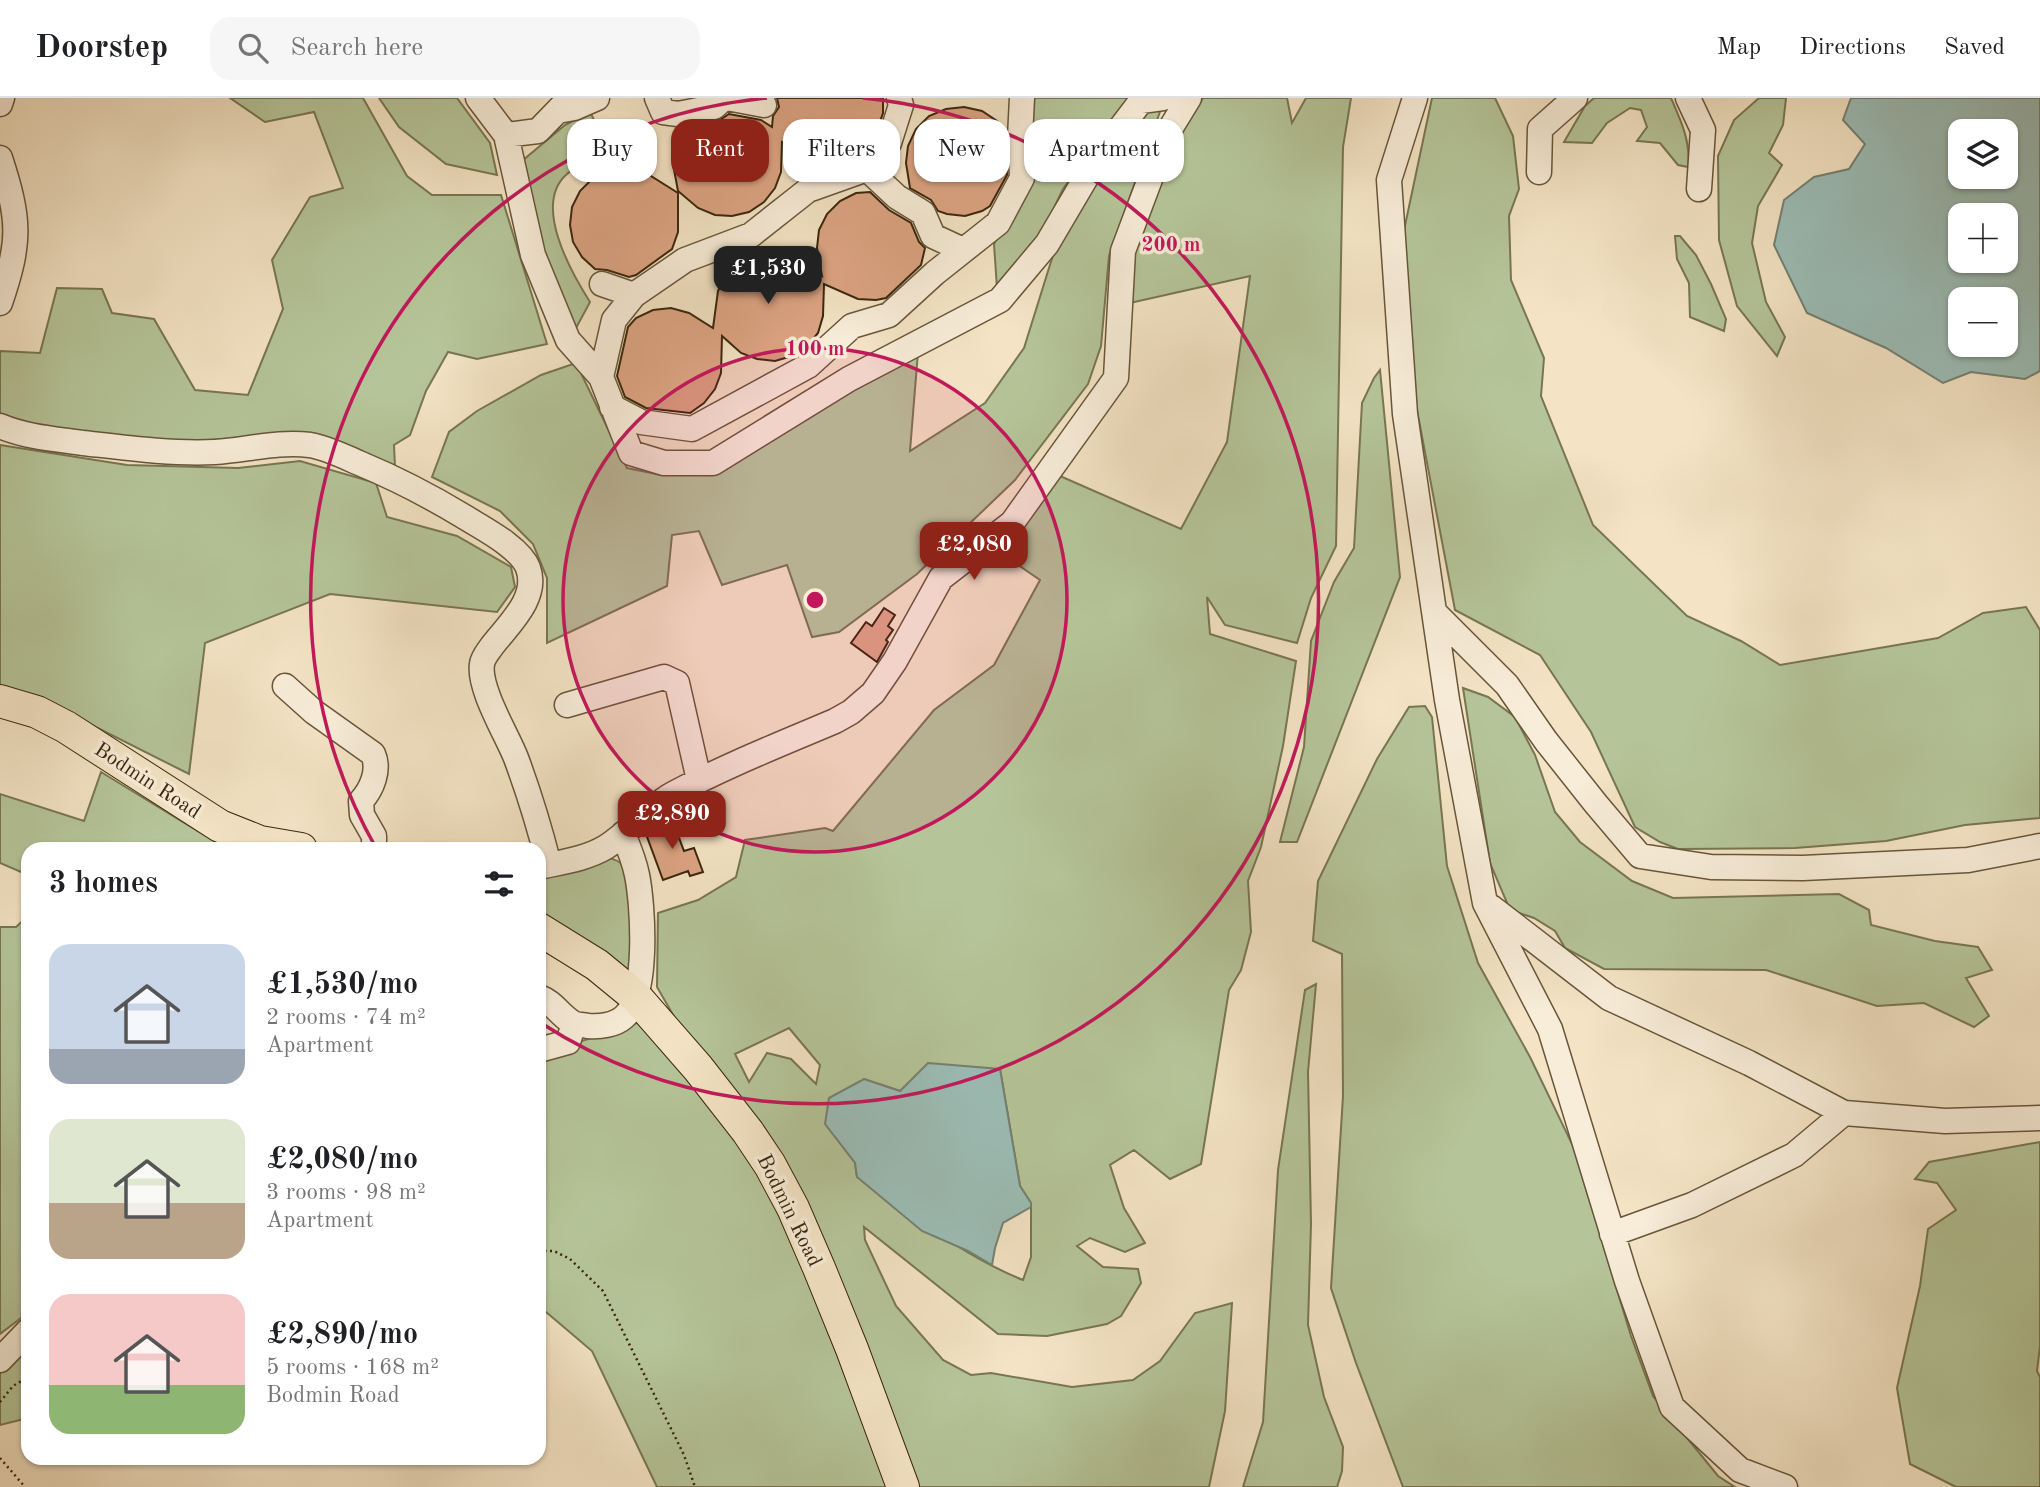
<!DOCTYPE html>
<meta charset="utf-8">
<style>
:root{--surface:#fff;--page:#f6f6f6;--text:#202124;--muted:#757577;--line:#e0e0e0;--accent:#8f2418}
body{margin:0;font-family:"Old Standard TT",serif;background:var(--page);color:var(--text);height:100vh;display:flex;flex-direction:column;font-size:26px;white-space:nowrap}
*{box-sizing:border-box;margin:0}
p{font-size:23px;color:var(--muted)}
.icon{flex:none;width:38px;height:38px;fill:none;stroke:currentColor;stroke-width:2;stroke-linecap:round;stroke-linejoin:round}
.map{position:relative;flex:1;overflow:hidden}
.details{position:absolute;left:21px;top:744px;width:525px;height:623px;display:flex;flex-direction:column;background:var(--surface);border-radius:21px;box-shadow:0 2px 5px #0004}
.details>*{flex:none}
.guide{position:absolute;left:567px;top:21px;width:665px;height:63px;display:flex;gap:14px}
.tools{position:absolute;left:1948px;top:21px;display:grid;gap:14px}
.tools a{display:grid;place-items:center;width:70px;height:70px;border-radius:14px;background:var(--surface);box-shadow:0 2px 5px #0004;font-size:35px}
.price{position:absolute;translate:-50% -60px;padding:0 16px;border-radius:14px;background:var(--accent);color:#fff;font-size:23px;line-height:46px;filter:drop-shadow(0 2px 4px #0008)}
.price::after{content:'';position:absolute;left:50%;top:42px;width:21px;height:16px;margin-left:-10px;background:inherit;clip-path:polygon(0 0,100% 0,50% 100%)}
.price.current{background:#222;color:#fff}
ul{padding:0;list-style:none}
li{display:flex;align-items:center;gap:21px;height:175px;padding:0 28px}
li span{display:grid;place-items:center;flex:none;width:196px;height:140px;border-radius:21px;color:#555}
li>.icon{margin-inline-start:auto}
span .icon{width:84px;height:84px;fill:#fffc;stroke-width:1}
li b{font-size:30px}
h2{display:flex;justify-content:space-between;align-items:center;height:84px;padding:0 28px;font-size:30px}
.tag{padding:0 24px;border-radius:21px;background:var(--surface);box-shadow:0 2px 5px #0004;font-size:24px;line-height:63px}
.tag.current{background:var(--accent);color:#fff}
header{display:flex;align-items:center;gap:42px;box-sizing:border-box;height:98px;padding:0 35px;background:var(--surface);border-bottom:2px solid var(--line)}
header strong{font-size:33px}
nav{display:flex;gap:38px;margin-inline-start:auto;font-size:24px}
.search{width:490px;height:63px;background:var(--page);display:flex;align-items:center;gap:18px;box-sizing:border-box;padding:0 24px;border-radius:21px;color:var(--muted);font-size:26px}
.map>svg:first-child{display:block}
.green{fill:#b5c599;stroke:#787652;stroke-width:2;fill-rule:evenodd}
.water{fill:#9cbeb7;stroke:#758173;stroke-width:2;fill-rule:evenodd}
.building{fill:#dda483;stroke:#3a260c;stroke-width:2}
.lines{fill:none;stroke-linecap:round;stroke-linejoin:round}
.minor-casing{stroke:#68563a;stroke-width:27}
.major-casing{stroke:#3a260c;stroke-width:34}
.path{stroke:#3a260c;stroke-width:2.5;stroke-dasharray:2 3.5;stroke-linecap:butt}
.minor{stroke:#f8edd9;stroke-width:24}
.major{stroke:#f4e4c5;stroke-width:32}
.ring{fill:none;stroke:#c2185b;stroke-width:3.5}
.labels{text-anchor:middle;stroke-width:7;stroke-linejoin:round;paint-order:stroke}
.street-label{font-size:21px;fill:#3a260c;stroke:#f8edd9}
.centre{fill:#c2185b;stroke:#f8edd9;stroke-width:3.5}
.ring-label{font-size:21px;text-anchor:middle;font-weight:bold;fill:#c2185b;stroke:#f8edd9;stroke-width:7;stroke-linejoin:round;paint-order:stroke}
</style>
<header>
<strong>Doorstep</strong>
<div class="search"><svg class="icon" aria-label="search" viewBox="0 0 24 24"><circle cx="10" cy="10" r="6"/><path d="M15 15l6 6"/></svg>Search here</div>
<nav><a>Map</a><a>Directions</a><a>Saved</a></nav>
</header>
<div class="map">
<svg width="2040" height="1389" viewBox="0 0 2040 1389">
<rect width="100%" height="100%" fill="#f4e4c5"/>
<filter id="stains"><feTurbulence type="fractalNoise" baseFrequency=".00286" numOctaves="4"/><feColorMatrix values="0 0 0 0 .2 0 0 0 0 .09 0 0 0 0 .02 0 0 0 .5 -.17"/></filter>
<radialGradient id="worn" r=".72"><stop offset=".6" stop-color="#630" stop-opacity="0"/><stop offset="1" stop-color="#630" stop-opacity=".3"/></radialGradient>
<path class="green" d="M 230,0 L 363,0 L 407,78 L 432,97 L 501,97 L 547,246 L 477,261 L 448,254 L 426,293 L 410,337 L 394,347 L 395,369 L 341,344 L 284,337 L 166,345 L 18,326 L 0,315 L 0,253 L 40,255 L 57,190 L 102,191 L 112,215 L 154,221 L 195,292 L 248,297 L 283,211 L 272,162 L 310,99 L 343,90 L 314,14 L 265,24 Z
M 379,0 L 457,0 L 490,45 L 497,77 L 446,66 L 399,29 Z
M 1032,0 L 1130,0 L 1063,91 L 1036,147 L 997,190 L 994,146 L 1030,79 Z
M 1203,0 L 1287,0 L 1292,25 L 1306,0 L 1351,0 L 1343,49 L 1336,448 L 1311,500 L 1297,545 L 1225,527 L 1207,499 L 1210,536 L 1296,563 L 1283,648 L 1261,749 L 1248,783 L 1251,834 L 1241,872 L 1229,892 L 1201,1066 L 1170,1081 L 1134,1052 L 1110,1067 L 1124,1110 L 1145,1145 L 1125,1154 L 1090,1140 L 1077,1148 L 1103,1169 L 1138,1171 L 1141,1185 L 1121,1218 L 1107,1226 L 1047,1238 L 998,1236 L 864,1129 L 865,1142 L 896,1208 L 943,1262 L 971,1277 L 991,1275 L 1072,1289 L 1133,1282 L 1160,1263 L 1195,1215 L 1232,1205 L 1225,1313 L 1209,1389 L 914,1389 L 853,1228 L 657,889 L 658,815 L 698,802 L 736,779 L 745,742 L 825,730 L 833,733 L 934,612 L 994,567 L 1040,482 L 995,451 L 1060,378 L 1181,431 L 1227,344 L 1250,178 L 1130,205 L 1132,153 L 1176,41 ZM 789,930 L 820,967 L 816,986 L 791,961 L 767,955 L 749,984 L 735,956 ZM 1000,971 L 1020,1088 L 1031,1105 L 1031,1159 L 1023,1182 C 963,1158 910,1115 857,1079 L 855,1065 L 864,981 L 900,993 Z
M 1432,0 L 1495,0 L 1513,38 L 1519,91 L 1509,118 L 1511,182 L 1544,260 L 1541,298 L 1593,427 L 1687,518 L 1741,543 L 1780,567 L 1938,540 L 1983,515 L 2026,509 L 2040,532 L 2040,720 L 1965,727 L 1886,743 L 1795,750 L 1678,751 L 1660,744 L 1635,729 L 1591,634 L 1540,557 L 1455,512 L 1413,291 L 1403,137 Z
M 1594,0 L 1671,0 C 1681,23 1691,44 1688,69 L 1678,67 L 1660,45 L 1637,43 L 1647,29 L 1641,12 L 1630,10 L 1607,25 L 1592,45 L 1564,44 L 1585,8 Z
M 1759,0 L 1786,0 L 1783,27 L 1769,55 L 1782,67 L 1758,108 L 1752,145 L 1766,204 L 1785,239 L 1777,258 L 1737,208 L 1719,142 L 1718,58 L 1734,22 Z
M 1162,8 L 1109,158 L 1101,248 L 1088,286 L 1015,382 L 917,476 L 839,534 L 812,539 L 787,467 L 722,487 L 699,433 L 672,437 L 667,488 L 547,545 L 547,480 L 533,446 L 500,413 L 432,379 L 449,334 L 477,313 L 541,277 L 576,265 L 627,370 L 661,377 L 918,254 L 910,353 L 985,305 L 1024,250 L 1054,154 L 1113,53 L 1145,14 Z
M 590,14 L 608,49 C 595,58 579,65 567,76 C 532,106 571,174 590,204 L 576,230 L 540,153 L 522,63 L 565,27 Z
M 1675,138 L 1680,138 L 1696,157 L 1711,186 L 1726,221 L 1724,233 L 1690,219 L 1689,185 L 1677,161 Z
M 1380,272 L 1400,479 L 1297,744 L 1280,744 L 1304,649 L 1311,543 L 1334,484 L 1354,450 L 1362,305 L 1374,280 Z
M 0,347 L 127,367 L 238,370 L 300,363 L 376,385 L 387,419 L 457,438 L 511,469 L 515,489 L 497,514 L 330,496 L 205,545 L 189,676 L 66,614 L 0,593 Z
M 1463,590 L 1488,599 L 1515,619 L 1535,657 L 1555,714 L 1580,744 L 1632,783 L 1673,800 L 1839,796 L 1869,812 L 1871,827 L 1935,843 L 1978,849 L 1992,872 L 1966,880 L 1989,918 L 1974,929 L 1924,905 L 1877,908 L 1766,872 L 1604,871 L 1565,850 L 1555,833 L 1534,820 L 1510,812 L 1490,765 Z
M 1425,608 L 1432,619 L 1447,768 L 1478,865 L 1530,959 L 1573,1048 L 1631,1238 L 1653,1298 L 1718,1378 L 1735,1389 L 1403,1389 L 1356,1265 L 1331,1190 L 1343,998 L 1342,856 L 1313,843 L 1318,783 L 1377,661 L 1409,609 Z
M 101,674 L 227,751 L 28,751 L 28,777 L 0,765 L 0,696 L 84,723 Z
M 608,760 C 613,761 619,762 622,767 C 634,787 631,842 631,866 L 629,875 L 539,821 L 539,769 Z
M 28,818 L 28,1208 L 25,1217 L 0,1236 L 0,829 L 16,829 Z
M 1316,886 L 1308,974 L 1311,1126 L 1308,1227 L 1324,1299 L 1343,1349 L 1342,1373 L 1337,1389 L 1243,1389 L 1263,1324 L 1278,1072 L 1305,892 Z
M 643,923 L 764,1078 L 813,1195 L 889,1389 L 657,1389 L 592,1253 L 539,1208 L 539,957 Z
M 2040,1044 L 2040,1248 L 2037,1273 L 2040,1279 L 2040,1389 L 1956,1389 L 1910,1366 L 1897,1290 L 1920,1188 L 1928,1131 L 1956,1112 L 1937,1085 L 1915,1081 L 1929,1064 Z
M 28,1245 L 28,1320 L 0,1327 L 0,1274 Z"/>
<path class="water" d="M 1851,0 L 2040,0 L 2040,273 L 2025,281 L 1971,274 L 1943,285 L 1886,250 L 1807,215 L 1774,147 L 1784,102 L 1814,79 L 1849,71 L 1865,46 L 1843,22 ZM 1960,33 L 2006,33 L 2006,79 L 1960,79 ZM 1960,117 L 2006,117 L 2006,163 L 1960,163 ZM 1960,201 L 2006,201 L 2006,247 L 1960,247 Z
M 928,965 L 1000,971 L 1020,1088 L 1031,1105 L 1031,1109 L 1003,1125 L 995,1150 L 992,1167 L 968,1153 L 922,1133 L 857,1079 L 855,1065 L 825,1026 L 829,1000 L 864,981 L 900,993 Z"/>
<path class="building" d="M 777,0 L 883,0 L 883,15 L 877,32 L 866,46 L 851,55 L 834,60 L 817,59 L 782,44 L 781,74 L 775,90 L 764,104 L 749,114 L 732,118 L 715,117 L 698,110 L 678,93 L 673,66 L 675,48 L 683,32 L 686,30 L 718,23 L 729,16 L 761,22 L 772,29 L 773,18 L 779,9 Z
M 964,9 L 982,13 L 997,23 L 1005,34 L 1007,77 L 990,108 L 982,113 L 965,118 L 947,116 L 938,113 L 931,102 L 910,90 L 906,65 L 908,48 L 916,31 L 929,18 L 946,11 Z
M 628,70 L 646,75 L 678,95 L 678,134 L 672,151 L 636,177 L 629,179 L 607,172 L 595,171 L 582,159 L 573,144 L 570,127 L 572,109 L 580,93 L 593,80 L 610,72 Z
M 870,94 L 889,112 L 911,125 L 919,144 L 925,150 L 921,167 L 886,200 L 876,202 L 858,201 L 824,186 L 823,218 L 818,235 L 807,248 L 792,258 L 775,263 L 757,261 L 741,255 L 722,238 L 721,275 L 715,291 L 704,305 L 690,315 L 646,310 L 625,299 L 617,278 L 628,229 L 636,220 L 653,212 L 671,210 L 689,215 L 713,230 L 718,193 L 726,176 L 739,163 L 756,156 L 773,154 L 791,158 L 822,178 L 817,150 L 819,132 L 827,116 L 840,103 L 856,95 Z
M 884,510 L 895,517 L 888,528 L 893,532 L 886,542 L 888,544 L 877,564 L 851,545 L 866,524 L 872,528 Z
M 670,716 L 684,753 L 694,750 L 703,774 L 690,778 L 688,773 L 663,782 L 646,736 Z"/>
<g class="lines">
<g class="minor-casing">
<path id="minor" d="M 478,0 L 506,37 L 533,157 L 568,242 L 601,279 L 631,355 L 664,365 L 713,365 L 849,281 L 1000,202 L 1047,146 L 1097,61 L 1141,3 L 1163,0
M 657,0 L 663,14 L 678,16 L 714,9 L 724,0
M 727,0 L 764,7
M 1415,0 L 1389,82 L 1405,316 L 1447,602 L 1485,805 L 1550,931 L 1627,1183 L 1672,1309 L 1740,1372 L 1785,1389
M 1688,0 L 1703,32 L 1699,91
M 0,6 L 2,0
M 558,13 L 574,10 L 597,0
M 506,37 L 538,33 L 570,0
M 0,60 C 20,122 21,143 0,205
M 867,71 L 897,99 L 923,115 L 933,138 L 963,152
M 1539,74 L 1540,31 L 1575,0
M 602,186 L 634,197
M 601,279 L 614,222 L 634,197 L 685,162 L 751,137 L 808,92 L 867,71 L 889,45 L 901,7 L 899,0
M 612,309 L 641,324 L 692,331 L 808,268 L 852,228 L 889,217 L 935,175 L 998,125 L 1022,80 L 1020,39 L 1022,0
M 0,328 C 26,339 55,341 83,345 C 127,350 171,356 215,354 C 247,352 278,343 310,347 C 327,350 343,358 359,365 C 395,380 430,398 463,418 C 482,430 520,449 528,470 C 539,500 508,527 492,548 C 488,554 483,559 482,566 C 478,590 507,637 516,660 C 529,695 540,731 549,767
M 1435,515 L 1507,587 L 1546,643 L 1596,706 L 1640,758 L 1711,769 L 1803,770 L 1968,762 L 2040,748
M 285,588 L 314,614 L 373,656 C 380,672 372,691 361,703 L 362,717 L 374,738 L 374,751
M 567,607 L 664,579 L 677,585 L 699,682
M 539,769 C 562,764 586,761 606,749 C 630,734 648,710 673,696 C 725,668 781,646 835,623 L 851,614 L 873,595 L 895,563 L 941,480 L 1012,425 L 1116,280 L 1123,153 L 1167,36 L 1189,0
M 1491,809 L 1609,900 L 1749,965 L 1844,1015 L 1945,1023 L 2040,1020
M 539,899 C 555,905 559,917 573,925 C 577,927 584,927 588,928 C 600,929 615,927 624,919 C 649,898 643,807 637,777 C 634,762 629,750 623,736
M 539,952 L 568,944 L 574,926
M 1612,1136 L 1692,1107 L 1794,1057 L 1844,1015
M 0,1262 L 28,1233"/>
</g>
<g class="major-casing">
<path id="major" d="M 0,603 L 37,614 L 66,629 L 220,728 L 260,744 L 301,751
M 539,831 L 597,867 L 636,899 L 698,970 L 748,1034 L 770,1067 L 793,1110 L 819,1170 L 852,1251 L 903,1389"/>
</g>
<path class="path" d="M 539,1153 L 554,1153 L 570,1161 L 603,1193 L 684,1357 L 695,1389
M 0,1304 L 13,1288 L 28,1279
M 0,1360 L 25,1389"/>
<use href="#minor" class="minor"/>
<use href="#major" class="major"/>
</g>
<circle cx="815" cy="502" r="252" fill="#c2185b" fill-opacity=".12"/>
<g class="ring">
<circle cx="815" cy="502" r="252"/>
<path d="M376 750A504 504 0 0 1 767 0M863 0A504 504 0 1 1 541 925"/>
</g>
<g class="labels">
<g class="street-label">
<text transform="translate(148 682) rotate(33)" y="7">Bodmin Road</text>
<text transform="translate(790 1112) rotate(64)" y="7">Bodmin Road</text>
</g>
</g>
<circle cx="815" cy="502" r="10" class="centre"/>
<g class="ring-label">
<text x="1171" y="153">200 m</text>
<text x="815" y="257">100 m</text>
</g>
<rect width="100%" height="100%" filter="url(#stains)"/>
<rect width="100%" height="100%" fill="url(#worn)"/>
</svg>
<div class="tools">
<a><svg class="icon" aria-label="layers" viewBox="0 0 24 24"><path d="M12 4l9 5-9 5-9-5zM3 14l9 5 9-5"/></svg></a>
<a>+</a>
<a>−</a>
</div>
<b class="price current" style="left:768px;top:208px">£1,530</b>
<b class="price" style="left:974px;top:484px">£2,080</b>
<b class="price" style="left:672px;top:753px">£2,890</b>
<div class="guide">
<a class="tag">Buy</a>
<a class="tag current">Rent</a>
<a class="tag">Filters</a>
<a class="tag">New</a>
<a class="tag">Apartment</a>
</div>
<section class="details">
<h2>3 homes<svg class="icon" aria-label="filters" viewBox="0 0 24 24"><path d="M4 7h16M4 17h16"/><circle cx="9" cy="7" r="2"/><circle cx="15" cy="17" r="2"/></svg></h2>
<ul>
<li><span style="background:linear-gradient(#c9d6e8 75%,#9aa5b1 0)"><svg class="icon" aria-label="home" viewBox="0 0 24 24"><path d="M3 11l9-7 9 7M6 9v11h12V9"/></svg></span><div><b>£1,530/mo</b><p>2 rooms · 74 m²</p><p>Apartment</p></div></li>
<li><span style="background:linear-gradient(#dfe7d0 60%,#b9a48a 0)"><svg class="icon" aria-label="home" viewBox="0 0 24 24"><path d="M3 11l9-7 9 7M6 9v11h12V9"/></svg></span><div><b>£2,080/mo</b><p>3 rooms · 98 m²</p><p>Apartment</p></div></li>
<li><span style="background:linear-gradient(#f6c9c9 65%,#8fb573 0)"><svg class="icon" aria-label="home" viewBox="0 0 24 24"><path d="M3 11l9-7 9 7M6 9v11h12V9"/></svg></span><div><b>£2,890/mo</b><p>5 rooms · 168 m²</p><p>Bodmin Road</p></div></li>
</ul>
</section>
</div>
